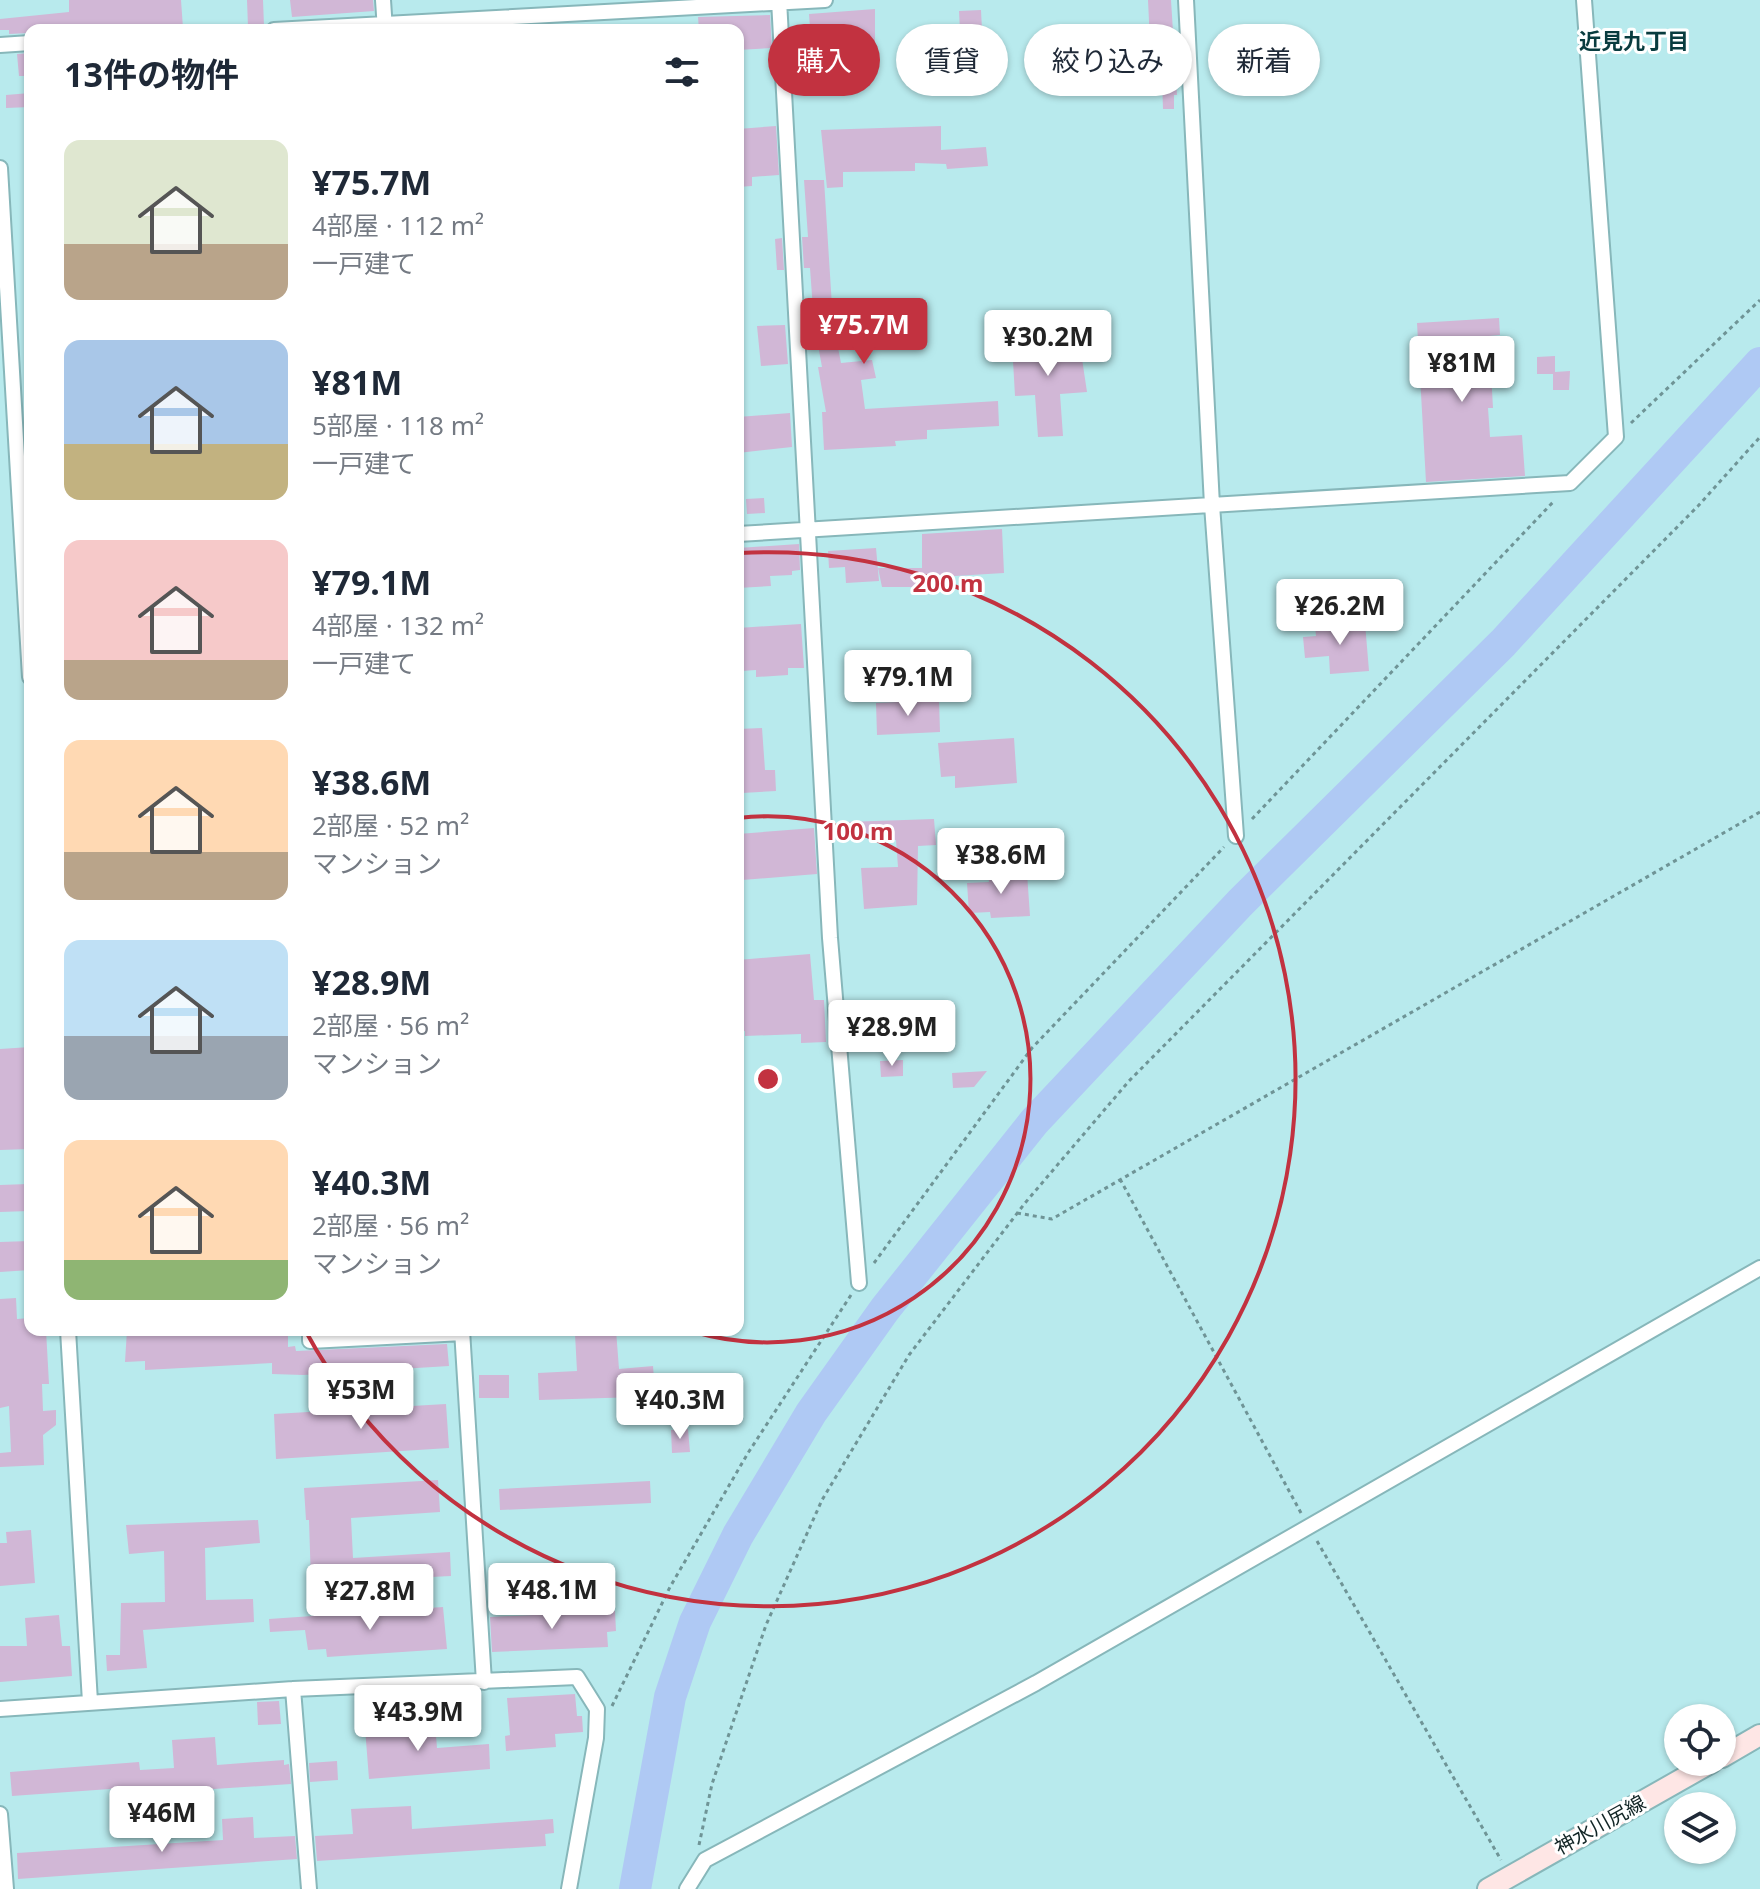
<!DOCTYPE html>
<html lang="ja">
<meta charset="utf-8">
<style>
:root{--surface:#fff;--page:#f6f6f7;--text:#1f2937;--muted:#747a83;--accent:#c23240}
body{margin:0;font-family:"Noto Sans","Noto Sans JP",sans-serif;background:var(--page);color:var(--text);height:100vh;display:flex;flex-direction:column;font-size:30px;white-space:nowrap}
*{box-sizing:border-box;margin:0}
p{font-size:26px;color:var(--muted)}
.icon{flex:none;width:44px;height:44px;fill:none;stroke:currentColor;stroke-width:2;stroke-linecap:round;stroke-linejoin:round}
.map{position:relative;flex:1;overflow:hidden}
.details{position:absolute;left:24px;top:24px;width:720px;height:1312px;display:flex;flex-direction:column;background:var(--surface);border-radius:16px;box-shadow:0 2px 6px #0004}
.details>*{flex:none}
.hud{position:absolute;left:768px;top:24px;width:760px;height:72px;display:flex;gap:16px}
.tools{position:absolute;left:1664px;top:1704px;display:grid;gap:16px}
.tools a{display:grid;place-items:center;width:72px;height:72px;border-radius:50%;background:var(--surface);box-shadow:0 2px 6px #0004;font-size:40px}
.price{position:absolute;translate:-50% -68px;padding:0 18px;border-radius:8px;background:#fff;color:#222;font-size:26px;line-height:52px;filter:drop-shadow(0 2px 4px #0008)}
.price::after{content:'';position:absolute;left:50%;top:48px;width:24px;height:18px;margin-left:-12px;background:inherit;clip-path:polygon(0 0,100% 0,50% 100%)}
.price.on{background:var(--accent);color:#fff}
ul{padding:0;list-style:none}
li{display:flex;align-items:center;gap:24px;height:200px;padding:0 40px}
li span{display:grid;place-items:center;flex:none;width:224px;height:160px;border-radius:16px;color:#555}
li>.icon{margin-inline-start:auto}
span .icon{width:96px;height:96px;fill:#fffc;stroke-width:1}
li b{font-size:34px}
h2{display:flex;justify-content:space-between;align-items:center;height:96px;padding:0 40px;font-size:34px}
.tag{padding:0 28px;border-radius:36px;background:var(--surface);box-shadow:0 2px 6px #0004;font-size:28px;line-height:72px}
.tag.on{background:var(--accent);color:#fff}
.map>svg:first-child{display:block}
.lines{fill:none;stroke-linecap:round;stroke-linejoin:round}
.river{stroke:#afc9f4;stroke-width:32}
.building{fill:#d1b7d6}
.street-casing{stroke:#87b7ba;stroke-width:18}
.secondary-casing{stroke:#87b7ba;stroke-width:24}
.path{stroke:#6f9496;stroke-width:3;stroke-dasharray:4 4;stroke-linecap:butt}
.street{stroke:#fff;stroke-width:14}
.secondary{stroke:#fee6e5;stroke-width:20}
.ring{fill:none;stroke:#c23240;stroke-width:4}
.labels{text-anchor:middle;stroke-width:6;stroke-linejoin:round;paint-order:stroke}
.street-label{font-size:20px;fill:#112425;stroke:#fff}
.neighbourhood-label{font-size:22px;font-weight:bold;fill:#093c3f;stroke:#fff}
.centre{fill:#c23240;stroke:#fff;stroke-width:4}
.ring-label{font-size:24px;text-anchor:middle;font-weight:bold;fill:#c23240;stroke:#fff;stroke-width:6;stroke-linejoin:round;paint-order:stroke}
</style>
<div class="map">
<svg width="1760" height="1889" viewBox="0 0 1760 1889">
<rect width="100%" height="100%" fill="#b8eaed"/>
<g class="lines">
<path class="river" d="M 635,1889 L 670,1697 L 695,1622 L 738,1535 L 811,1413 L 885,1309 L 1034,1122 L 1240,903 L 1503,643 L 1760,363"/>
</g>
<path class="building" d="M 69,0 L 181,0 L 183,28 L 30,30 L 30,33 L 9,34 L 9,30 L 0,30 L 0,19 L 69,12 Z
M 247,0 L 263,0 L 264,26 L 248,27 Z
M 290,0 L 373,0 L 374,11 L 292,17 Z
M 1148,0 L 1171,0 L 1177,95 L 1174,95 L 1174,109 L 1163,109 L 1162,80 L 1145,80 L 1146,43 L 1150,43 Z
M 875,9 L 875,51 L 812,55 L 809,14 Z
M 981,10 L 983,50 L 961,51 L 959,11 Z
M 770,15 L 772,48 L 738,50 L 738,30 L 699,30 L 698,17 Z
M 30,53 L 30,76 L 19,76 L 17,54 Z
M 30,93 L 30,107 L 6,108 L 6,95 Z
M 776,126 L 779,175 L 752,177 L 752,186 L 738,187 L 738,129 Z
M 941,126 L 941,150 L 986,147 L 988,166 L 947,169 L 946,164 L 915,163 L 915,171 L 843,172 L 843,187 L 827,188 L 821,130 Z
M 804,180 L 824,180 L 833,322 L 841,363 L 872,360 L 876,378 L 861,380 L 865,409 L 998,401 L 999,426 L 927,430 L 927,439 L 895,441 L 896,446 L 824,450 L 822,412 L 826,412 L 818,367 L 822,367 L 814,323 L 810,268 L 804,268 L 802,237 L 808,237 Z
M 782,238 L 784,270 L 777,270 L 775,239 Z
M 1499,318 L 1500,335 L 1489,336 L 1493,408 L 1488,408 L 1490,437 L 1522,435 L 1525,476 L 1426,482 L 1417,323 Z
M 785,325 L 788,364 L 761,366 L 757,326 Z
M 1079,339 L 1087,392 L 1060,394 L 1063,436 L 1038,437 L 1035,395 L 1015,396 L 1012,343 Z
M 1555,356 L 1555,372 L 1570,371 L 1569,390 L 1553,390 L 1553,374 L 1537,374 L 1537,357 Z
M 790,413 L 792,447 L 738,453 L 738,417 Z
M 764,498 L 765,513 L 747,514 L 746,499 Z
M 1002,529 L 1004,573 L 922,578 L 923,587 L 882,587 L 878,568 L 922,568 L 922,534 Z
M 799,544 L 800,570 L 792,571 L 792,575 L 770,576 L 771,586 L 738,588 L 738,548 Z
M 876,548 L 879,581 L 846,583 L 845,567 L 829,568 L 828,551 Z
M 1365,623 L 1369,671 L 1330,674 L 1329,656 L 1305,658 L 1303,637 L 1316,636 L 1315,626 Z
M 801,624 L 804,668 L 788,668 L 788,675 L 756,677 L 756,670 L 741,671 L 738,628 Z
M 939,700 L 940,732 L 877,735 L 876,703 Z
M 762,728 L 765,770 L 775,770 L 776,791 L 742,793 L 738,729 Z
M 1014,738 L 1017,783 L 955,788 L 955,776 L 941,777 L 938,743 Z
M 934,819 L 936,845 L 918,846 L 917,905 L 864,909 L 861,868 L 898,867 L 896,840 L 885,840 L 885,835 L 846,837 L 845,822 Z
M 814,828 L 817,874 L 742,880 L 738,834 Z
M 1027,873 L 1030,916 L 991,918 L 990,912 L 969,913 L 967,883 L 989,882 L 988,875 Z
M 810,954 L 814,1000 L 824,1000 L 826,1042 L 801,1043 L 801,1034 L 745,1036 L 745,1031 L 738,1032 L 738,960 Z
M 30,1047 L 30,1149 L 0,1150 L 0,1049 Z
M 903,1060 L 903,1076 L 881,1077 L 880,1061 Z
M 987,1071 L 974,1087 L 953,1088 L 952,1073 Z
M 28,1184 L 29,1211 L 0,1212 L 0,1185 Z
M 30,1241 L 30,1270 L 0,1272 L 0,1242 Z
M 16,1298 L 17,1319 L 30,1318 L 30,1330 L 46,1330 L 49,1384 L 42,1384 L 43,1411 L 56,1410 L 56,1425 L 43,1435 L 44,1465 L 0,1467 L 0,1453 L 11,1452 L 9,1406 L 0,1408 L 0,1299 Z
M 127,1330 L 288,1330 L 288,1347 L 295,1346 L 296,1351 L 447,1344 L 449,1366 L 303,1375 L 272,1374 L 272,1363 L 145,1370 L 145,1361 L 125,1362 Z
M 591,1330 L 616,1330 L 619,1369 L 653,1366 L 657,1416 L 640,1418 L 638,1397 L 539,1400 L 538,1373 L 577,1371 L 575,1334 Z
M 479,1375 L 509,1375 L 509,1398 L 479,1398 Z
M 446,1404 L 449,1448 L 276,1459 L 274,1414 Z
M 688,1429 L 690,1452 L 672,1453 L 671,1430 Z
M 438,1480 L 440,1512 L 351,1518 L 353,1558 L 450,1552 L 451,1576 L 311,1583 L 309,1520 L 306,1520 L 304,1488 Z
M 650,1481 L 651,1503 L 500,1510 L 499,1489 Z
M 258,1520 L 260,1543 L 205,1548 L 206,1600 L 253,1599 L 254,1622 L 143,1630 L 147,1668 L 107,1671 L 106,1655 L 120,1655 L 121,1603 L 165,1602 L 164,1551 L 129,1554 L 126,1525 Z
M 31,1530 L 35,1583 L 0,1586 L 0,1543 L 7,1543 L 6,1532 Z
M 443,1607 L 447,1649 L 327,1657 L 326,1649 L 308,1650 L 305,1630 L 270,1632 L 269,1619 Z
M 615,1611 L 616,1631 L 607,1632 L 608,1647 L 492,1652 L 490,1617 Z
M 59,1615 L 62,1646 L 70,1646 L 72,1676 L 0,1682 L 0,1646 L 27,1646 L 25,1618 Z
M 575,1694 L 577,1716 L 582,1716 L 583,1732 L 555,1734 L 556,1747 L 506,1751 L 505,1736 L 510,1735 L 507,1698 Z
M 279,1701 L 281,1724 L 258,1725 L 257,1702 Z
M 435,1723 L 437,1748 L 489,1744 L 490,1769 L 369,1779 L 365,1728 Z
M 215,1737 L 217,1765 L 284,1760 L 284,1765 L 289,1764 L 291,1784 L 152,1793 L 152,1786 L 12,1796 L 10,1772 L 139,1762 L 140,1770 L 174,1768 L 172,1740 Z
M 337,1761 L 338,1780 L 310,1782 L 309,1763 Z
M 411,1806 L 412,1829 L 553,1819 L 554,1833 L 545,1834 L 546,1846 L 317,1861 L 315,1836 L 353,1834 L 351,1809 Z
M 253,1817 L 254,1838 L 295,1836 L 297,1859 L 18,1879 L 17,1853 L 223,1840 L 222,1819 Z"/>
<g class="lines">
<g class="street-casing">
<path id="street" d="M 383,0 L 385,30
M 779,0 L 830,938 L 859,1283
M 1186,0 L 1212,505 L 1236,836
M 274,30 L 825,0
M 0,45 L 30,43
M 0,168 L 30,677
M 738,534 L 1570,483 L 1616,437 L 1584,0
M 68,1330 L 90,1702
M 310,1330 L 310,1341 L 463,1333
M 462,1330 L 484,1682
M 293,1689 L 309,1889
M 0,1709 L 293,1689 L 577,1677 L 597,1709 L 596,1738 L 569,1889
M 0,1814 L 6,1889
M 687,1889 L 705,1860 L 1036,1683 L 1760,1268"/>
</g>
<g class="secondary-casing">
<path id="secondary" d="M 1722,1757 L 1760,1735
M 1488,1889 L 1712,1762"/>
</g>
<path class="path" d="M 1631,423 L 1760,300
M 1252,819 L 1555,500
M 1120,1179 L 1301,1513
M 1017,1213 L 1052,1219 L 1760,812
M 874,1263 L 1032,1048 L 1224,847
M 1317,1541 L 1501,1860
M 612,1706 L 670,1587 L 748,1453 L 851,1295
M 699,1845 L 712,1784 L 766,1625 L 822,1500 L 909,1355 L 1025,1203 L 1129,1081 L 1698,506 L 1760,437"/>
<use href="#street" class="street"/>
<use href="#secondary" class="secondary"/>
</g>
<g class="ring">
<path d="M738 818A263 263 0 1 1 691 1331"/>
<path d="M740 553A527 527 0 1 1 305 1330"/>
</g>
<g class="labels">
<g class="street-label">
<text transform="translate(1600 1825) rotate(-29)" y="7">神水川尻線</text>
</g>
<g class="neighbourhood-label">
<text x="1634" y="49">近見九丁目</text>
</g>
</g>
<circle cx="768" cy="1079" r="12" class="centre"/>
<g class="ring-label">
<text x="948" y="592">200 m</text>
<text x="858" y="840">100 m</text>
</g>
</svg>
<div class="tools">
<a><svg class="icon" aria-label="locate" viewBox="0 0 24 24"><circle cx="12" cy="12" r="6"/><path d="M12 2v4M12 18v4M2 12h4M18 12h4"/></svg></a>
<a><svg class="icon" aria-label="layers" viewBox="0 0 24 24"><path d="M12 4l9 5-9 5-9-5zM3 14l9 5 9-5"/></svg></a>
</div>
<b class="price on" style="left:864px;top:366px">¥75.7M</b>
<b class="price" style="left:1048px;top:378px">¥30.2M</b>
<b class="price" style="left:1462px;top:404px">¥81M</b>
<b class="price" style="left:1340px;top:647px">¥26.2M</b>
<b class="price" style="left:908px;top:718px">¥79.1M</b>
<b class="price" style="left:1001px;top:896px">¥38.6M</b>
<b class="price" style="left:892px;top:1068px">¥28.9M</b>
<b class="price" style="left:361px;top:1431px">¥53M</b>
<b class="price" style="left:680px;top:1441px">¥40.3M</b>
<b class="price" style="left:552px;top:1631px">¥48.1M</b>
<b class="price" style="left:370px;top:1632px">¥27.8M</b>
<b class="price" style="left:418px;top:1753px">¥43.9M</b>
<b class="price" style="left:162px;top:1854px">¥46M</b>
<div class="hud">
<a class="tag on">購入</a>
<a class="tag">賃貸</a>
<a class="tag">絞り込み</a>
<a class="tag">新着</a>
</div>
<section class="details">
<h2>13件の物件<svg class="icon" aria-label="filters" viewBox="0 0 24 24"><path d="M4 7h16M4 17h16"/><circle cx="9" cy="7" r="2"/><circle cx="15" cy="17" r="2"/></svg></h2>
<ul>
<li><span style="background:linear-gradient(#dfe7d0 65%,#b9a48a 0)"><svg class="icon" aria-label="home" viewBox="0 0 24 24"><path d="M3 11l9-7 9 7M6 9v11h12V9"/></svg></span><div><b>¥75.7M</b><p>4部屋 · 112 m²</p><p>一戸建て</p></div></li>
<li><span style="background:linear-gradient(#a9c7e8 65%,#c2b280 0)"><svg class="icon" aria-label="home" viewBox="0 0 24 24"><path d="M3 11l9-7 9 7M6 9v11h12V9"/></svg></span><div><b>¥81M</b><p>5部屋 · 118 m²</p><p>一戸建て</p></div></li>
<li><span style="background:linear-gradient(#f6c9c9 75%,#b9a48a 0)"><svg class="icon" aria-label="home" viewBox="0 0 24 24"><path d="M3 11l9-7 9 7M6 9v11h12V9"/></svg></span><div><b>¥79.1M</b><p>4部屋 · 132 m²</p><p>一戸建て</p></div></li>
<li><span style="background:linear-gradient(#ffd9b3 70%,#b9a48a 0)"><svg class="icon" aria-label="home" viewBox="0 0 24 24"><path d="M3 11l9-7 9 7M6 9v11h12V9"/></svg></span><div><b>¥38.6M</b><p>2部屋 · 52 m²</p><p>マンション</p></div></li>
<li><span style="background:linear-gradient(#bfe0f5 60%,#9aa5b1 0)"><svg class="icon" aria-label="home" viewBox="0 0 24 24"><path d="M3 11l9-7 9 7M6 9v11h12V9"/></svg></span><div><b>¥28.9M</b><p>2部屋 · 56 m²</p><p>マンション</p></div></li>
<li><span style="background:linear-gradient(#ffd9b3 75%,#8fb573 0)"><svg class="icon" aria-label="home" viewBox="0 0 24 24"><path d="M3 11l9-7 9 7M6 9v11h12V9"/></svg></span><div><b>¥40.3M</b><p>2部屋 · 56 m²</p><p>マンション</p></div></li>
</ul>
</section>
</div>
